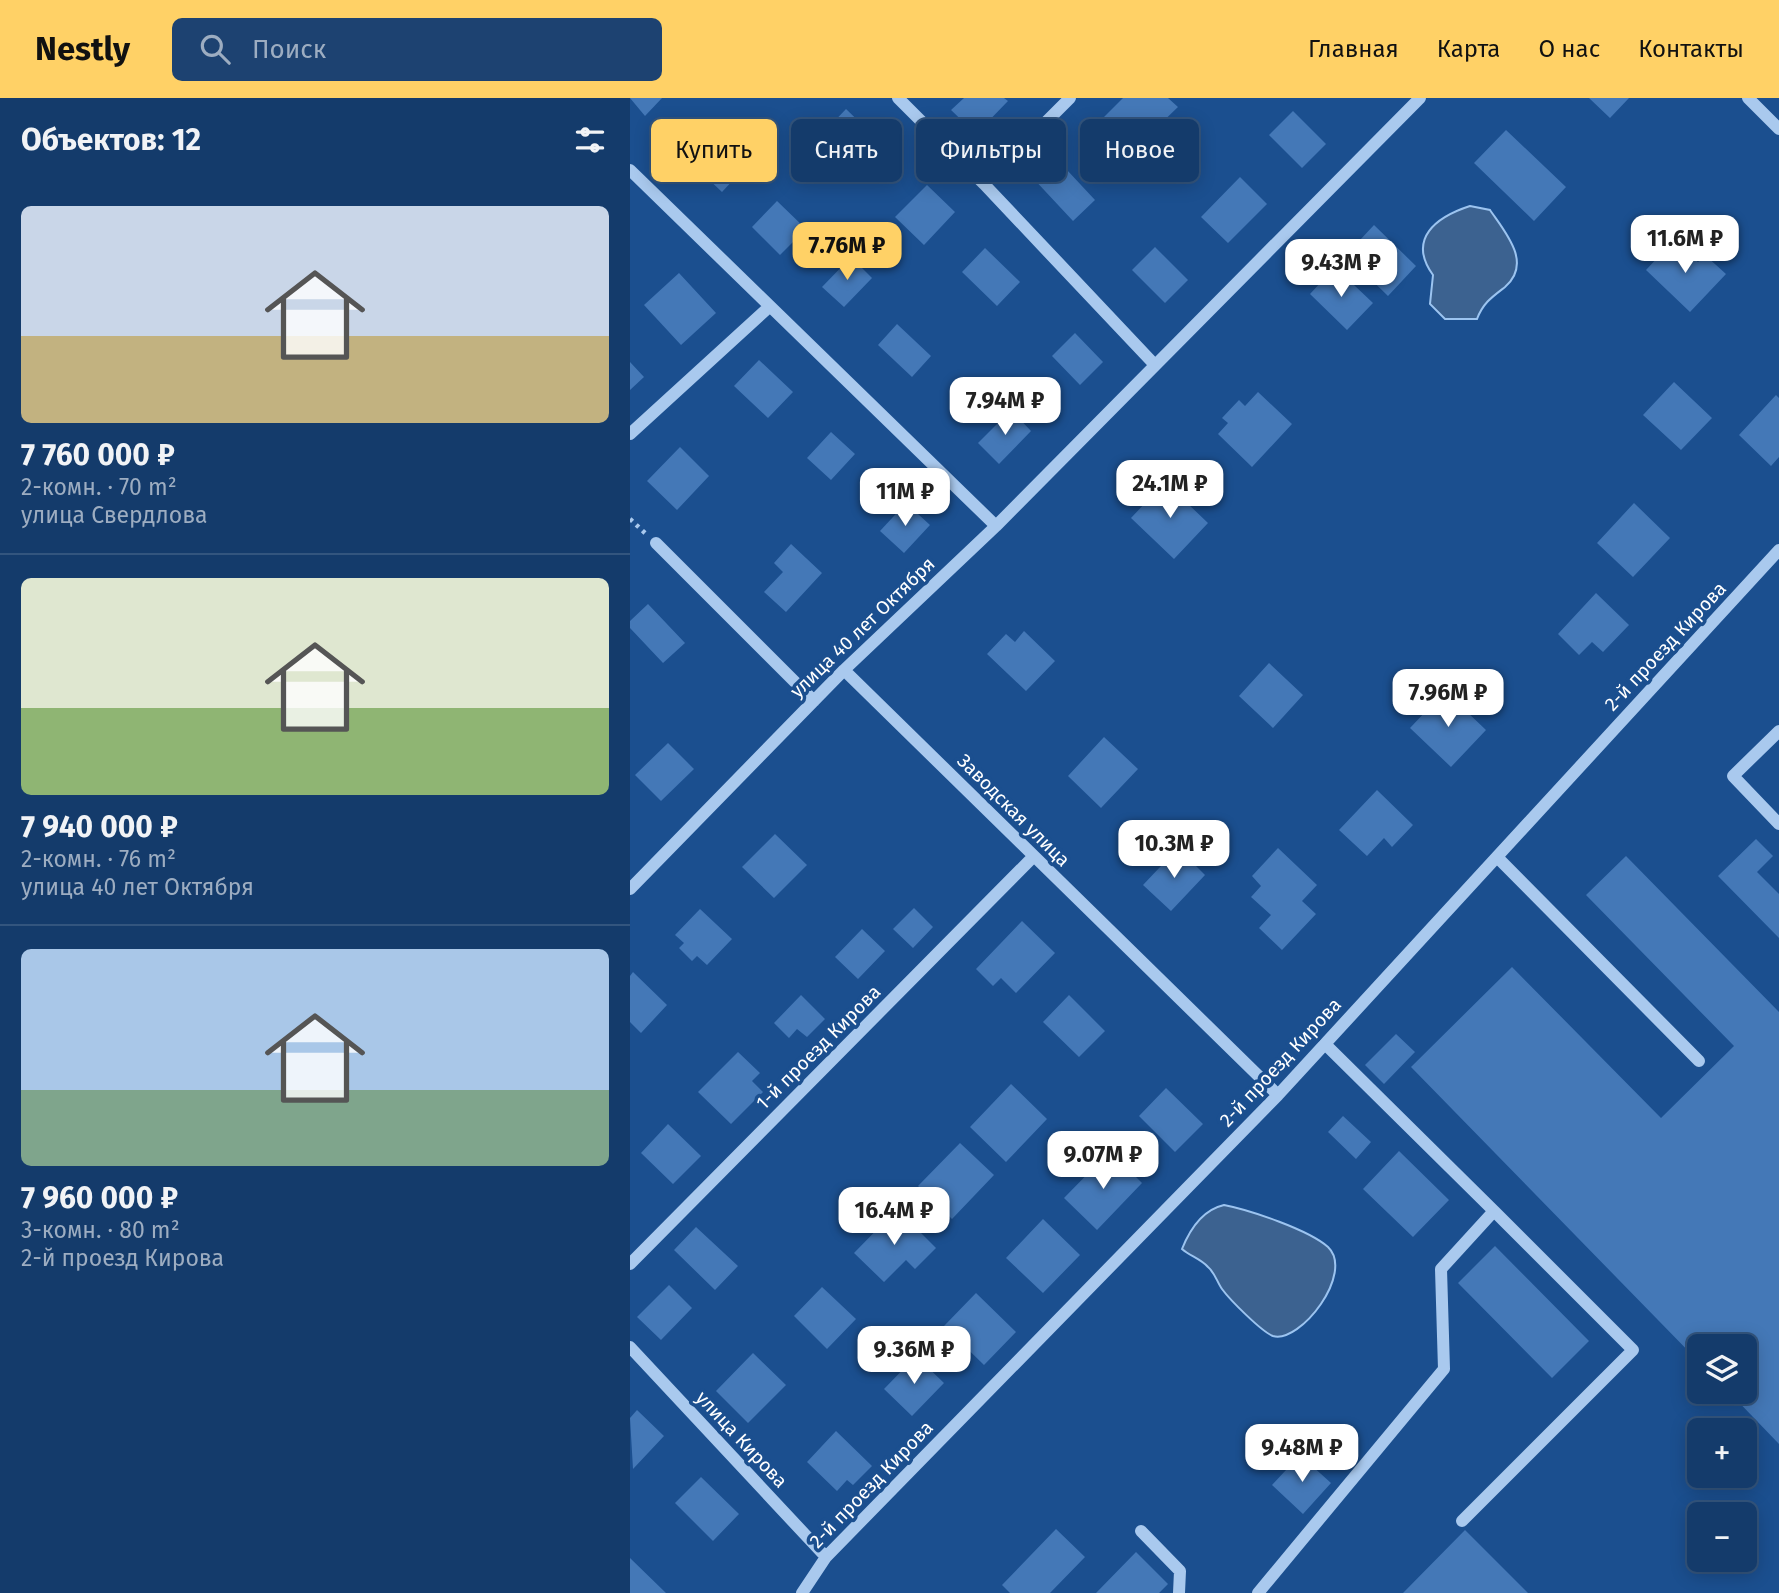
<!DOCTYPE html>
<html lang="ru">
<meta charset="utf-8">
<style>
:root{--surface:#143b6b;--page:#1d4271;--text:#f1f3f6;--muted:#9dadc1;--line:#33557e;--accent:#ffd166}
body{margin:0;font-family:"Fira Sans",sans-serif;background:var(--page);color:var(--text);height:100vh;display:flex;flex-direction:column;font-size:26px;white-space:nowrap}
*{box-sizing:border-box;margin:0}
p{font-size:23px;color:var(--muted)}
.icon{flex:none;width:38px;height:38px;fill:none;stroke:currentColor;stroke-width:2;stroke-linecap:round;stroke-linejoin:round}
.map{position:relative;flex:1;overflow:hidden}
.drawer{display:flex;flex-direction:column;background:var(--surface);width:630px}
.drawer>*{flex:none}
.hud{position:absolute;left:21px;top:21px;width:665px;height:63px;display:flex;gap:14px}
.controls{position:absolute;left:1057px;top:1236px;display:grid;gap:14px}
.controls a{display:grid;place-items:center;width:70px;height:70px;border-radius:10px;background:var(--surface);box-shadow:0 4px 18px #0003,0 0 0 2px var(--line);font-size:35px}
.price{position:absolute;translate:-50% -60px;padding:0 16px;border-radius:14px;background:#fff;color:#222;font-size:23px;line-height:46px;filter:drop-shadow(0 2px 4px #0008)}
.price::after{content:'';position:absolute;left:50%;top:42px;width:21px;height:16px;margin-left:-10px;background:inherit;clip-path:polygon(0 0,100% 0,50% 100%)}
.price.selected{background:var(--accent);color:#111}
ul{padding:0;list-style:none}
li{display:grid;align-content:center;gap:14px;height:371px;padding:0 21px}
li+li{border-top:2px solid var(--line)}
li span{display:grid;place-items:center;height:217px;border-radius:10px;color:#555}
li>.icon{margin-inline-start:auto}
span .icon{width:126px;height:126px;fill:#fffc;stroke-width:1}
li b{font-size:30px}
h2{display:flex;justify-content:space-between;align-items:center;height:84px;padding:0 21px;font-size:30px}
.chip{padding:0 24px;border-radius:10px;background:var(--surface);box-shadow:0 4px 18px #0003,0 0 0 2px var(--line);font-size:24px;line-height:63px}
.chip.selected{background:var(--accent);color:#111}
header{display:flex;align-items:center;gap:42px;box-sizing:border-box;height:98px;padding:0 35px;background:var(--accent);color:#111}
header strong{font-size:33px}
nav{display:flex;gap:38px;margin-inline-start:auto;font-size:24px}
.search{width:490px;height:63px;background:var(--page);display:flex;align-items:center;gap:18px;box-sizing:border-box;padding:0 24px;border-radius:10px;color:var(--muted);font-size:26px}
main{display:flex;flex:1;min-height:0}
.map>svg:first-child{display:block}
.water{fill:#3c6290;stroke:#9cc4f0;stroke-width:2}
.building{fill:#4478b7}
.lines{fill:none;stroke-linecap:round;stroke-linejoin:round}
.path{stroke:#a9c9ee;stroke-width:4.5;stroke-dasharray:3.5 5;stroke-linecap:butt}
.minor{stroke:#a9c9ee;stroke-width:12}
.labels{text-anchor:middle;stroke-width:7;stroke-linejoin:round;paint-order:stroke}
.street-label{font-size:19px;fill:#fff;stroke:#1b4f8f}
</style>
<header>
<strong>Nestly</strong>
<div class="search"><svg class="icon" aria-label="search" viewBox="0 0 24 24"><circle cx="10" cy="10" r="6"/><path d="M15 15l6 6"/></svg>Поиск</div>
<nav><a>Главная</a><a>Карта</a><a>О нас</a><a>Контакты</a></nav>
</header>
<main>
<section class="drawer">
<h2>Объектов: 12<svg class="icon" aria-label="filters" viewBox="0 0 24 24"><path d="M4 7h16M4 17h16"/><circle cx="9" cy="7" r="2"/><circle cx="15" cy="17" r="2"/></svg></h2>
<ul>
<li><span style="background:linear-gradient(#c9d6e8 60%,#c2b280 0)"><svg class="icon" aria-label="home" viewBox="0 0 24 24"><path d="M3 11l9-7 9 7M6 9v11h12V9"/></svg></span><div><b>7 760 000 ₽</b><p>2-комн. · 70 m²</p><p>улица Свердлова</p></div></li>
<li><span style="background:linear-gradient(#dfe7d0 60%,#8fb573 0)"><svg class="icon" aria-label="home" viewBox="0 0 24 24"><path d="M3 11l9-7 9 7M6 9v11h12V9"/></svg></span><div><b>7 940 000 ₽</b><p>2-комн. · 76 m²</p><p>улица 40 лет Октября</p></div></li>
<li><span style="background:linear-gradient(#a9c7e8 65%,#7fa58c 0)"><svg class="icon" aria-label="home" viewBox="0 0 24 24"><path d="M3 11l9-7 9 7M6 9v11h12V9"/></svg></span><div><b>7 960 000 ₽</b><p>3-комн. · 80 m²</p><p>2-й проезд Кирова</p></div></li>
</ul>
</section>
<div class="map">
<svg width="1149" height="1495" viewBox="0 0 1149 1495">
<rect width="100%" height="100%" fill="#1b4f8f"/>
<path class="water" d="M 840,108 L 860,112 C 875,134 903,165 875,189 C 862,199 853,205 847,221 L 815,221 L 800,206 L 803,177 C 777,141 806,119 840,108 Z
M 594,1107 C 620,1112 679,1132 698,1149 C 725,1175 670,1246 643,1238 C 632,1234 600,1202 592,1191 C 587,1184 585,1175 578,1169 C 571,1161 560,1158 552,1151 C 560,1131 572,1112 594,1107 Z"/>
<path class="building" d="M 0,0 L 32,0 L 15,18 Z
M 334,0 L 374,0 L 378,3 L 346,36 L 321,12 Z
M 493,0 L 538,0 L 548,9 L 522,34 L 533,45 L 514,64 L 472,21 Z
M 959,0 L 999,0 L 980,20 Z
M 216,11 L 243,37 L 223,58 L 196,32 Z
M 663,13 L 696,46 L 672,70 L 639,37 Z
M 81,30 L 118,66 L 92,94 L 54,58 Z
M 876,32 L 936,89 L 904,123 L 844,65 Z
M 423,57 L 465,102 L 443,123 L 401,78 Z
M 610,79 L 637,106 L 598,145 L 571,119 Z
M 297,87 L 325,114 L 294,147 L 265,119 Z
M 147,103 L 176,131 L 150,157 L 122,129 Z
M 744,127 L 786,168 L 758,198 L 716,157 Z
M 1044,142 L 1068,164 L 1075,157 L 1096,176 L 1060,214 L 1016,172 Z
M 525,149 L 558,182 L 535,205 L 502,172 Z
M 355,150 L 390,184 L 367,208 L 332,174 Z
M 221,159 L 242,180 L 214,209 L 192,189 Z
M 705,169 L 743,205 L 717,232 L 680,196 Z
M 49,175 L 86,215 L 51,247 L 14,207 Z
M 267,226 L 301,258 L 282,279 L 248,247 Z
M 445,235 L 473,264 L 450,287 L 422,258 Z
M 129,262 L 163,294 L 138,320 L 104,288 Z
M 0,264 L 14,279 L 0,292 Z
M 1044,284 L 1082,320 L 1051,352 L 1013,317 Z
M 628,294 L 662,326 L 622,369 L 588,336 L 598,325 L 592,320 L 609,302 L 615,308 Z
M 1146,297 L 1149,300 L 1149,359 L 1141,368 L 1109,337 Z
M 381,312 L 401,333 L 369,366 L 348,345 Z
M 201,334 L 225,356 L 201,382 L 177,360 Z
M 50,349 L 79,378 L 47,412 L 17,383 Z
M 535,384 L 578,425 L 544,461 L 501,420 Z
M 276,405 L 300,427 L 274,455 L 250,433 Z
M 1004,405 L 1040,440 L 1003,479 L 967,445 Z
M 161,446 L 192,475 L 156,514 L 134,494 L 153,474 L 144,465 Z
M 966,495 L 999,527 L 973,554 L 962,544 L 949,557 L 928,536 Z
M 18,506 L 55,545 L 33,565 L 0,530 L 0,523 Z
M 394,533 L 425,563 L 396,593 L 357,556 L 376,536 L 385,544 Z
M 639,565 L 673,597 L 643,630 L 609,598 Z
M 815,593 L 856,632 L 821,669 L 780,630 Z
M 474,639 L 508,671 L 471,710 L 438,678 Z
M 38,645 L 64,671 L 31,703 L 5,677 Z
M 747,692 L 783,727 L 762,749 L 754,740 L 737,758 L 709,732 Z
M 145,736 L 177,767 L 144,800 L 112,769 Z
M 1126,741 L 1143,758 L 1127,774 L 1149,796 L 1149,840 L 1088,778 Z
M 548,750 L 575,777 L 541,813 L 513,787 Z
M 648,750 L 687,787 L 672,803 L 686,816 L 652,852 L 629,830 L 641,817 L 621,799 L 631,788 L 622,778 Z
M 996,758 L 1149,914 L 1149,1346 L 1098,1293 L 1115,1293 L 1115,1248 L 1069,1248 L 1069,1264 L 781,969 L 882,869 L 1031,1020 L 1104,948 L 956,797 Z
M 284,810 L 303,829 L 283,850 L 263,831 Z
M 70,811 L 102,841 L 77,867 L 67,858 L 62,863 L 49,850 L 54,845 L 45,837 Z
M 392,823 L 425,855 L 386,895 L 371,880 L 363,888 L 346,871 Z
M 232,831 L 255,853 L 228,881 L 205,859 Z
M 3,874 L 37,907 L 11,935 L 0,924 L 0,878 Z
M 171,897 L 195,921 L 177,939 L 167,931 L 159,940 L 144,925 Z
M 439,897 L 475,933 L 449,959 L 413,924 Z
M 766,936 L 785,954 L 754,986 L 735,967 Z
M 108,954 L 130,975 L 122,983 L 133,994 L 101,1026 L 68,994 Z
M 381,986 L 417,1021 L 376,1064 L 340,1029 Z
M 536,990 L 573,1026 L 545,1054 L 509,1018 Z
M 713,1018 L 741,1044 L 726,1061 L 698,1034 Z
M 38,1026 L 71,1058 L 43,1086 L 11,1055 Z
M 330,1045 L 364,1077 L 322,1121 L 288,1088 Z
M 480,1053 L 512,1085 L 467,1132 L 434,1100 Z
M 769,1053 L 819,1102 L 783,1139 L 733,1091 Z
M 267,1111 L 306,1150 L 285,1171 L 276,1162 L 254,1184 L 224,1155 Z
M 413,1121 L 450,1157 L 413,1195 L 376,1160 Z
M 66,1129 L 108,1168 L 85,1192 L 44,1152 Z
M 865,1148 L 959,1243 L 922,1280 L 828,1185 Z
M 39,1187 L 62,1210 L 31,1242 L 7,1219 Z
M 192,1189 L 226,1221 L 197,1251 L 164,1218 Z
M 346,1195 L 386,1234 L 354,1267 L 314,1228 Z
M 123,1255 L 156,1287 L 118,1325 L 86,1293 Z
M 286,1258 L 314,1285 L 282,1318 L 254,1291 Z
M 7,1312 L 34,1338 L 3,1371 L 0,1320 Z
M 206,1333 L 242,1368 L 223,1387 L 217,1382 L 207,1393 L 177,1364 Z
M 670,1357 L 701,1385 L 673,1416 L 642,1387 Z
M 71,1379 L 109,1416 L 83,1443 L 45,1405 Z
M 426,1431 L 455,1459 L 420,1495 L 380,1495 L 372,1487 Z
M 835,1432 L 898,1495 L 773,1495 Z
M 506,1454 L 538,1486 L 529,1495 L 466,1495 Z
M 0,1460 L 36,1495 L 0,1495 Z"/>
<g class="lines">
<path class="path" d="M 0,421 L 15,435"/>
<path class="minor" d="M 268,0 L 354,86 L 524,266
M 1118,0 L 1149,31
M 0,72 L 366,428
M 354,86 L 440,0
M 0,336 L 139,209
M 26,445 L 184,603
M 214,572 L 648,997
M 1149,633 L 1103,678 L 1149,726
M 867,759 L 1069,963
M 0,791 L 214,572 L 366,428 L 790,0
M 0,1166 L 403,759
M 0,1249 L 196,1459
M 832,1423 L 1003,1252 L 864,1113
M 511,1433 L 550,1473 L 549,1495
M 172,1495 L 196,1459 L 648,997 L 1149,452
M 628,1495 L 814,1271 L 811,1171 L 864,1113 L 695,946"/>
</g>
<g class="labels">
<g class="street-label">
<text transform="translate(232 529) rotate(-44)" y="7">улица 40 лет Октября</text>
<text transform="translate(1035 548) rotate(-47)" y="7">2-й проезд Кирова</text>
<text transform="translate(384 712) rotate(45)" y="7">Заводская улица</text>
<text transform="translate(188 949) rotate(-45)" y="7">1-й проезд Кирова</text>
<text transform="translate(650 964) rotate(-47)" y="7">2-й проезд Кирова</text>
<text transform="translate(112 1341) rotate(47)" y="7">улица Кирова</text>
<text transform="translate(241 1386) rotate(-46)" y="7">2-й проезд Кирова</text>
</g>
</g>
</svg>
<div class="controls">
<a><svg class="icon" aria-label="layers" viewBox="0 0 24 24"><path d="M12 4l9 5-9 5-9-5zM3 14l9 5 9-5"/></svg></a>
<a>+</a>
<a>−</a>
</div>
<b class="price" style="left:1055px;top:177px">11.6M ₽</b>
<b class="price selected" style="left:217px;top:184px">7.76M ₽</b>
<b class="price" style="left:711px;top:201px">9.43M ₽</b>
<b class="price" style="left:375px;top:339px">7.94M ₽</b>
<b class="price" style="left:540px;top:422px">24.1M ₽</b>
<b class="price" style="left:275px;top:430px">11M ₽</b>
<b class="price" style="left:818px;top:631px">7.96M ₽</b>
<b class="price" style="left:544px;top:782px">10.3M ₽</b>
<b class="price" style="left:473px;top:1093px">9.07M ₽</b>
<b class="price" style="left:264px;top:1149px">16.4M ₽</b>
<b class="price" style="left:284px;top:1288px">9.36M ₽</b>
<b class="price" style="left:672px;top:1386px">9.48M ₽</b>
<div class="hud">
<a class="chip selected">Купить</a>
<a class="chip">Снять</a>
<a class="chip">Фильтры</a>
<a class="chip">Новое</a>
</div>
</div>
</main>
